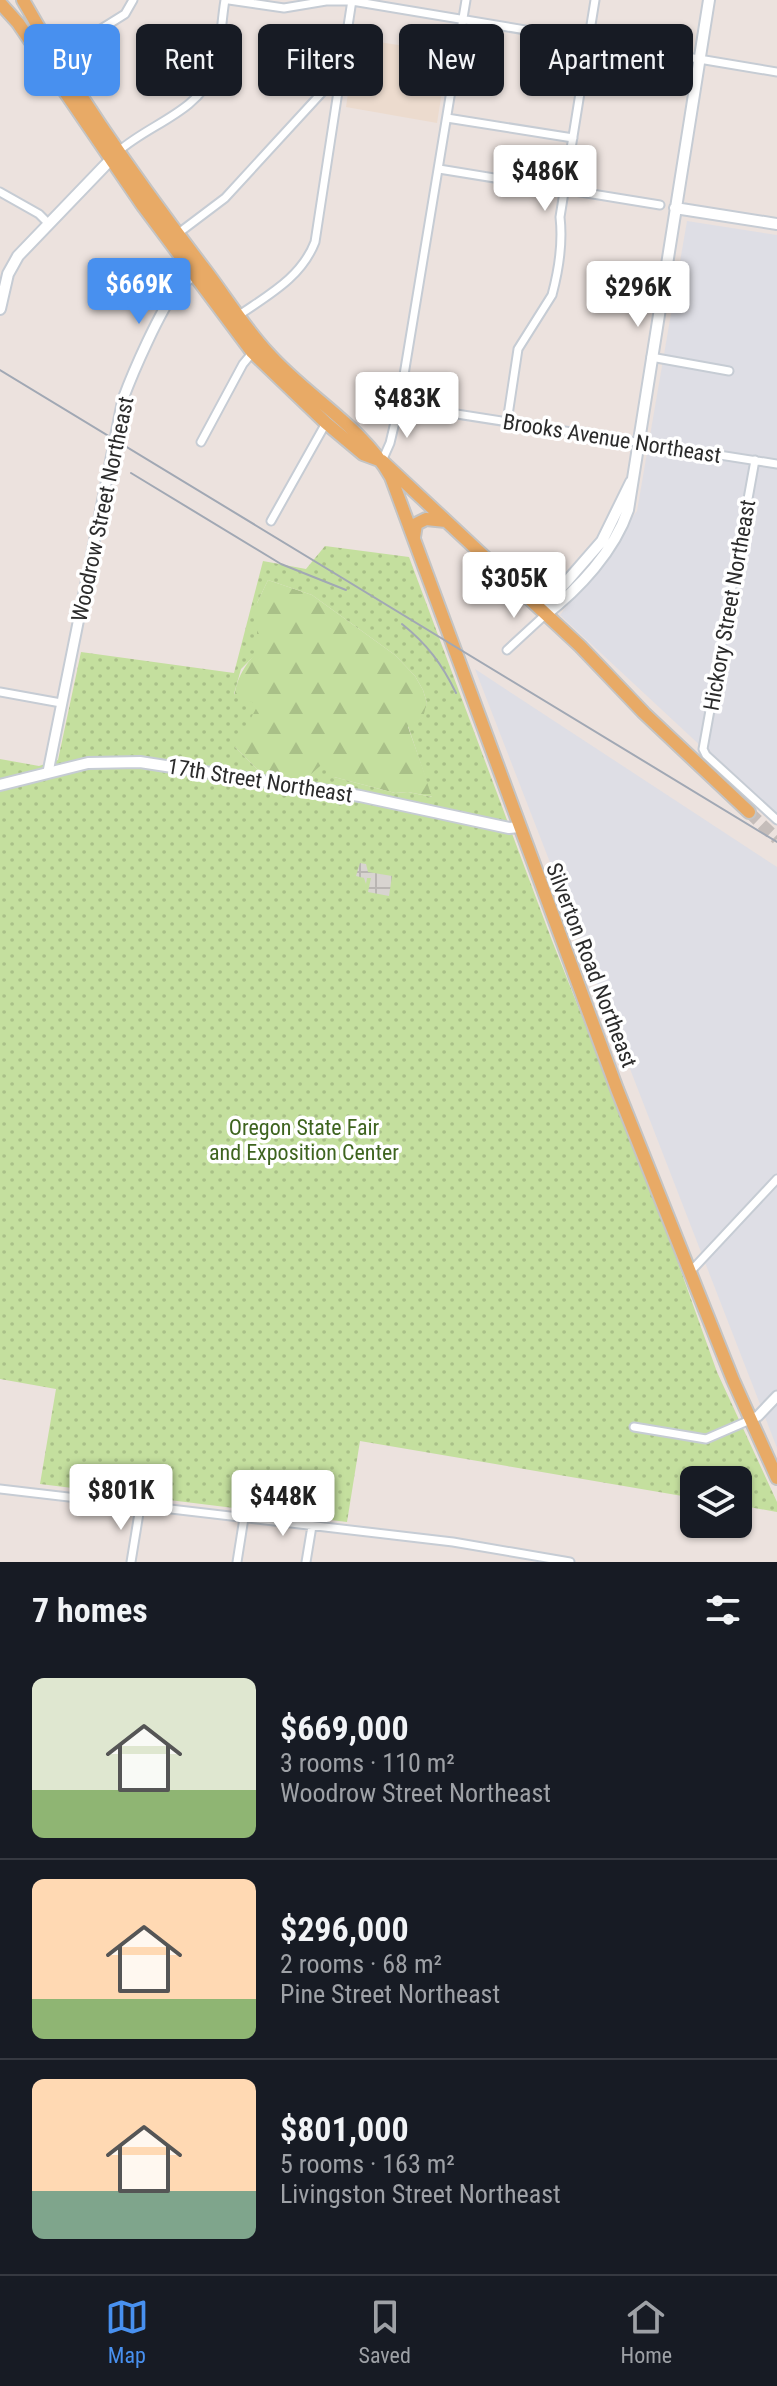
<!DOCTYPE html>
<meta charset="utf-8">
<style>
:root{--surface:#171b24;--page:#242831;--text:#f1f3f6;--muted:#9ea1a6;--line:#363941;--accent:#4890ef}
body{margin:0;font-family:"Roboto Condensed",sans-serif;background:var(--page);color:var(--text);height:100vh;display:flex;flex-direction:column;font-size:30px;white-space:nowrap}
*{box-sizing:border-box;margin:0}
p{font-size:26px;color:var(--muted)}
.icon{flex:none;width:44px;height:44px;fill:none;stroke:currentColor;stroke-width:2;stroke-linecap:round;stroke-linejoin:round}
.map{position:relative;height:1562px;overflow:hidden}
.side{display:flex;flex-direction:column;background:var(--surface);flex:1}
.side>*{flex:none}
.top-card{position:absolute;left:24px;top:24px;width:730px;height:72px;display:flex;gap:16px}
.tools{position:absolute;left:680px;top:1466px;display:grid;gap:16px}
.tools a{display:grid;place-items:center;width:72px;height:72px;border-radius:12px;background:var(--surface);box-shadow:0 2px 6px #0004;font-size:40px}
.price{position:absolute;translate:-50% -68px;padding:0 18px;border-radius:8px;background:#fff;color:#222;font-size:26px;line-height:52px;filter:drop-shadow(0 2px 4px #0008)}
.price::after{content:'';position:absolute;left:50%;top:48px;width:24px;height:18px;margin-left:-12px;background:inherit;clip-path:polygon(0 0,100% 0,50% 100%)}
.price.current{background:var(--accent);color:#fff}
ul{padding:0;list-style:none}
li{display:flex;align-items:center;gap:24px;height:200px;padding:0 32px}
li+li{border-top:2px solid var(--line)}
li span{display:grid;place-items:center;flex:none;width:224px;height:160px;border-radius:12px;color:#555}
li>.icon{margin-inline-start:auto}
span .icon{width:96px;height:96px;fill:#fffc;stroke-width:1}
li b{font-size:34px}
h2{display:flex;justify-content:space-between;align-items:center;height:96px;padding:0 32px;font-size:34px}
.tag{padding:0 28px;border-radius:12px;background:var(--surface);box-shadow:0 2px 6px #0004;font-size:28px;line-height:72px}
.tag.current{background:var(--accent);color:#fff}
.tab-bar{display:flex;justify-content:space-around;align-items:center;height:112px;border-top:2px solid var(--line);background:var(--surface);font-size:22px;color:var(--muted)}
.tab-bar a{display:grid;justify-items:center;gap:4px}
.tab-bar .current{color:var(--accent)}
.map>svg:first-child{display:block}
.industrial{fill:#dedee5}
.education{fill:#ecdbce}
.forest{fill:url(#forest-firs)}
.park{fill:url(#park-dots);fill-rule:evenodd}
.plaza{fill:url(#plaza-grid)}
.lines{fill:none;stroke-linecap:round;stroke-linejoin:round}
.primary-tunnel{stroke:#c5bdba;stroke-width:12;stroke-dasharray:12 6;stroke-linecap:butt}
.minor-casing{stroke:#c6ccd4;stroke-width:11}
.tertiary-casing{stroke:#c6ccd4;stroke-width:13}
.secondary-casing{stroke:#c6ccd4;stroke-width:14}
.primary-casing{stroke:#c4c4c4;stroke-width:16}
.minor{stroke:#fff;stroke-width:7}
.tertiary{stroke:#fff;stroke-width:9}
.secondary{stroke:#fff;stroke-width:10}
.primary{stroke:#e8aa66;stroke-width:12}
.rail{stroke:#a1a8b4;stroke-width:2}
.labels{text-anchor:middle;stroke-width:7;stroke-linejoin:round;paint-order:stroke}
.street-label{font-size:22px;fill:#2b2b2b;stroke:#fff}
.park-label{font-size:22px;fill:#3e641f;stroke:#fff}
</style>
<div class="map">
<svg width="777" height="1562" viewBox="0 0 777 1562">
<defs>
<pattern id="forest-firs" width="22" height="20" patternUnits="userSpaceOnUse" patternTransform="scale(2)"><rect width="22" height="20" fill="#c4df9e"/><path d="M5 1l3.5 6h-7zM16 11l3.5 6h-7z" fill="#a9c088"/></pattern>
<pattern id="park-dots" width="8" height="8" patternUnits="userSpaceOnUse" patternTransform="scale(2)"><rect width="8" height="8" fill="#c4df9e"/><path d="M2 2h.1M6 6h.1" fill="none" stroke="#a9c088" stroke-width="1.8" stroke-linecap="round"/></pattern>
<pattern id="plaza-grid" width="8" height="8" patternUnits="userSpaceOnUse" patternTransform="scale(2)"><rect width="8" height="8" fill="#d8d4d0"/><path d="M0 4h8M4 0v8" fill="none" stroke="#bab6b3"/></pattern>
</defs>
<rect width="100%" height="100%" fill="#ece2de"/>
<path class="industrial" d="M 687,221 L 777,235 L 777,817 L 560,615 L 637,511 Z
M 475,669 L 777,867 L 777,1448 L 694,1234 Z"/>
<path class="education" d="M 416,24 L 452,29 L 437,123 L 346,107 L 357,32 L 371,35 L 371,38 L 379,39 L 379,42 L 411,47 Z"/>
<path class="forest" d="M 268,580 L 312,595 L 395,655 L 415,676 L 423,690 L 427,703 L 424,717 L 408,727 L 433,797 L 408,792 L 395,793 L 334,777 L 303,781 L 260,772 L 235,747 C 234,706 227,684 257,652 L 257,603 Z"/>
<path class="park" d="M 325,546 L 409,557 L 551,938 L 666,1229 L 717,1372 L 777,1502 L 777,1512 L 738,1505 L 738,1480 L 694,1480 L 694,1498 L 360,1441 L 347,1522 L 40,1484 L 56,1389 L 0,1379 L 0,759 L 39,766 L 58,760 L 81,652 L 234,673 L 263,561 L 306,569 ZM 268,580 L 312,595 L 395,655 L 415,676 L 423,690 L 427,703 L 423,717 L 408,726 L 432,797 L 408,792 L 395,793 L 334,777 L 327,760 L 303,781 L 260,772 L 235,747 L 258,705 L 234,694 L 241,669 L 257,653 L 257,603 Z"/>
<path class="plaza" d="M 360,863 L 366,864 L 368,872 L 392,876 L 389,896 L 368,892 L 371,878 L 367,878 L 366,884 L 364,878 L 356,876 Z"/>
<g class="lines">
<path class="primary-tunnel" d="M 749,812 L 777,839"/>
<g class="minor-casing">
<path id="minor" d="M 229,0 L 284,8 L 326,1 L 352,1 L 777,72
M 56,57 L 125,14 L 133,0
M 447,118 L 573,138
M 119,151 C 148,125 197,112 213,73 C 221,51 221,23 225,0
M 439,169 L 660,205
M 0,192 L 39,214 L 48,223
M 176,235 L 225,198 L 327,87 L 339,83
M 238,316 C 268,295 301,278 315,242 L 352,0
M 651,357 L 729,371
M 399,405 L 777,464
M 507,422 L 518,349 L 552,295 C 559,269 563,243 560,217 L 595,0
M 201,442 L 243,364 L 253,352
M 755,460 L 703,749 L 706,755 L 777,820
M 382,461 L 390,443 L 399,405 L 466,0
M 271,521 L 326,423
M 507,650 L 545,615
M 0,692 L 61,703
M 691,1271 L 777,1179
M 634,1427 L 706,1439 L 750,1420
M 0,1489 L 453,1542 L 570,1562
M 131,1562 L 140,1507
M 237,1562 L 244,1518
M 306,1562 L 312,1526"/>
</g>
<g class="tertiary-casing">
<path id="tertiary" d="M 48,772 L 123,399 C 133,372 160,310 177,289 C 183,283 190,278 197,273
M 750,1420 L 758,1416 L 777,1396"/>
</g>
<g class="secondary-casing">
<path id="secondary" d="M 675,208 L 777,224
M 0,309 L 8,274 L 18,256 L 116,154
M 545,613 L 554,596 L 602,541 L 631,482
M 545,615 C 579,589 614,551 628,510 L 709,0
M 0,785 L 88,763 L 140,762 L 360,796 L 509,828 L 519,827"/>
</g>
<g class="primary-casing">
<path id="primary" d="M 23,0 C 76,95 140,185 206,271 C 227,299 245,328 268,353 C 307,397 362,426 391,477 L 617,1089 L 733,1380 L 777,1478
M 0,3 L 18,23 L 143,206 L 252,352 L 326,423 L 363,454 L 382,461 L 580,646 L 644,713 L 749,812
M 414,537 L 416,524 L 426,519 L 446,521"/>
</g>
<use href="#minor" class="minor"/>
<use href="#tertiary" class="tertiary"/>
<use href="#secondary" class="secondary"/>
<use href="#primary" class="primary"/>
<path class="rail" d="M 0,370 L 777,842
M 131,473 L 281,564 L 346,590
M 402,624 C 427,644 442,664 456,693"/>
</g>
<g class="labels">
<g class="street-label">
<text transform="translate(612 438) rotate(9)" y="8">Brooks Avenue Northeast</text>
<text transform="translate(102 509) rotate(-78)" y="8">Woodrow Street Northeast</text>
<text transform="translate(729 605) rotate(-80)" y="8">Hickory Street Northeast</text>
<text transform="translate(260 780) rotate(9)" y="8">17th Street Northeast</text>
<text transform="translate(592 965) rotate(69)" y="8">Silverton Road Northeast</text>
</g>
<g class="park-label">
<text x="304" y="1135">Oregon State Fair<tspan x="304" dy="25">and Exposition Center</tspan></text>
</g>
</g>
</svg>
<div class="tools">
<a><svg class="icon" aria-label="layers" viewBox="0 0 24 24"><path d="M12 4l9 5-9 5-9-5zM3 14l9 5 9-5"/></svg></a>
</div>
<b class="price" style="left:545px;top:213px">$486K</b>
<b class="price current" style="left:139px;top:326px">$669K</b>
<b class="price" style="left:638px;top:329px">$296K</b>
<b class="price" style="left:407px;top:440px">$483K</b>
<b class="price" style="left:514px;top:620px">$305K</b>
<b class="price" style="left:121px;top:1532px">$801K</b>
<b class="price" style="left:283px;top:1538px">$448K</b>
<div class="top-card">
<a class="tag current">Buy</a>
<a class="tag">Rent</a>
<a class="tag">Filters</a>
<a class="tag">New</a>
<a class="tag">Apartment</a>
</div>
</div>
<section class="side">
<h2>7 homes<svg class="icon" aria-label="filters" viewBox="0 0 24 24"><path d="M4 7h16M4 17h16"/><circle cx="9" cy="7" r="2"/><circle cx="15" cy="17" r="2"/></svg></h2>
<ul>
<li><span style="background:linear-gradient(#dfe7d0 70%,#8fb573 0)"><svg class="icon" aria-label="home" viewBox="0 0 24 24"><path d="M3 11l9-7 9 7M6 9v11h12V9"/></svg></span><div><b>$669,000</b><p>3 rooms · 110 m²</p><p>Woodrow Street Northeast</p></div></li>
<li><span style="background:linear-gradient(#ffd9b3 75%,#8fb573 0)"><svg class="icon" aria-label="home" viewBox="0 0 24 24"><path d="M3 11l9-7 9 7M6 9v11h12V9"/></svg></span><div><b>$296,000</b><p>2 rooms · 68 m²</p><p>Pine Street Northeast</p></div></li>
<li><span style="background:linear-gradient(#ffd9b3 70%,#7fa58c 0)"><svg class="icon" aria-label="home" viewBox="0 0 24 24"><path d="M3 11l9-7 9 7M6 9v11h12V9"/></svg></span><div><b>$801,000</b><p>5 rooms · 163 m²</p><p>Livingston Street Northeast</p></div></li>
</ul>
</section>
<nav class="tab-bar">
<a class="current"><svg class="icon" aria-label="map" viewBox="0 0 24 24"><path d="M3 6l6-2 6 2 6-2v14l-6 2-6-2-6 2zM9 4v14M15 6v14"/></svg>Map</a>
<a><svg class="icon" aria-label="saved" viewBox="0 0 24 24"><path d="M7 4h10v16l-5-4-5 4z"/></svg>Saved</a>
<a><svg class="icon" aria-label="home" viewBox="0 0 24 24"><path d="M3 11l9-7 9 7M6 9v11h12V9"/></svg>Home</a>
</nav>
